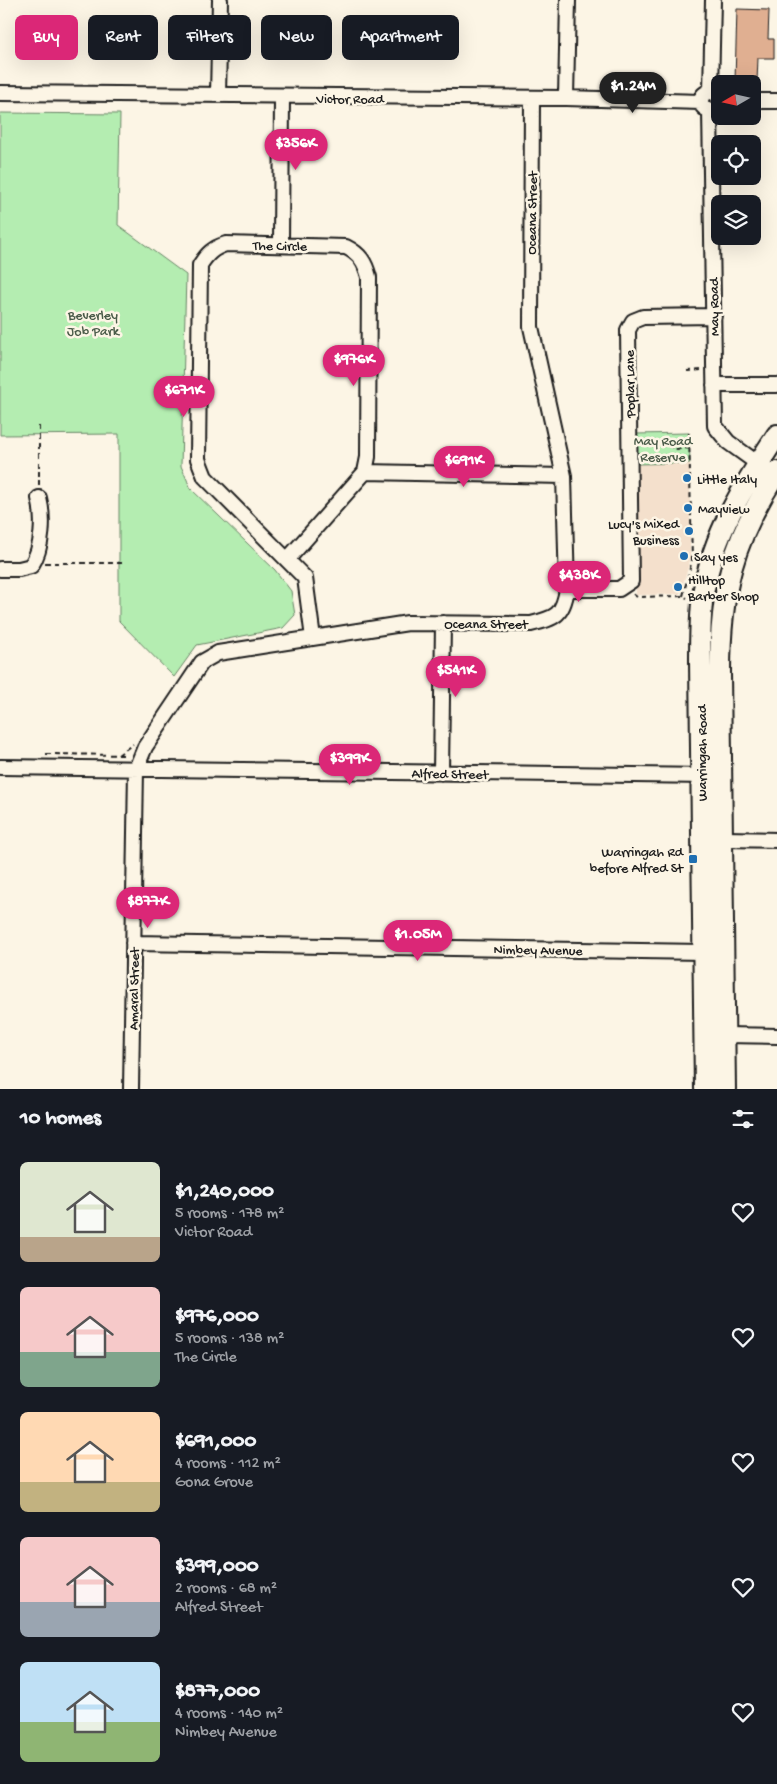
<!DOCTYPE html>
<meta charset="utf-8">
<style>
:root{--surface:#171b24;--page:#20242c;--text:#f1f3f6;--muted:#9ea1a6;--accent:#db2777}
body{margin:0;font-family:"Gochi Hand",sans-serif;background:var(--page);color:var(--text);height:100vh;display:flex;flex-direction:column;font-size:19px;white-space:nowrap}
*{box-sizing:border-box;margin:0}
p{font-size:16px;color:var(--muted)}
.icon{flex:none;width:28px;height:28px;fill:none;stroke:currentColor;stroke-width:2;stroke-linecap:round;stroke-linejoin:round}
.map{position:relative;height:1089px;overflow:hidden}
.panel{display:flex;flex-direction:column;background:var(--surface);flex:1}
.panel>*{flex:none}
.top-card{position:absolute;left:15px;top:15px;width:500px;height:45px;display:flex;gap:10px}
.needle{width:32px;rotate:261deg}
.controls{position:absolute;left:711px;top:75px;display:grid;gap:10px}
.controls a{display:grid;place-items:center;width:50px;height:50px;border-radius:8px;background:var(--surface);box-shadow:0 5px 20px #0002;font-size:25px}
.price{position:absolute;translate:-50% -42px;padding:0 11px;border-radius:18px;background:var(--accent);color:#fff;font-size:16px;line-height:32px;filter:drop-shadow(0 1px 2px #0008)}
.price::after{content:'';position:absolute;left:50%;top:30px;width:15px;height:11px;margin-left:-8px;background:inherit;clip-path:polygon(0 0,100% 0,50% 100%)}
.price.selected{background:#222;color:#fff}
ul{padding:0;list-style:none}
li{display:flex;align-items:center;gap:15px;height:125px;padding:0 20px}
li span{display:grid;place-items:center;flex:none;width:140px;height:100px;border-radius:8px;color:#555}
li>.icon{margin-inline-start:auto}
span .icon{width:60px;height:60px;fill:#fffc;stroke-width:1}
li b{font-size:21px}
h2{display:flex;justify-content:space-between;align-items:center;height:60px;padding:0 20px;font-size:21px}
.pill{padding:0 18px;border-radius:8px;background:var(--surface);box-shadow:0 5px 20px #0002;font-size:18px;line-height:45px}
.pill.selected{background:var(--accent);color:#fff}
.map>svg:first-child{display:block}
.built{fill:#f4e0cc}
.green{fill:#b4edb1;stroke:#688466}
.building{fill:#e0af91;stroke:#1c1c1c}
.lines{fill:none;stroke-linecap:round;stroke-linejoin:round}
.minor-casing{stroke:#1c1c1c;stroke-width:18}
.highway-casing{stroke:#1c1c1c;stroke-width:24}
.path{stroke:#1c1c1c;stroke-width:2;stroke-dasharray:5 4;stroke-linecap:butt}
.minor{stroke:#fcf5e5;stroke-width:14}
.highway{stroke:#fcf5e5;stroke-width:20}
.poi-dot{fill:#1f6fb2;stroke:#fcf5e5;stroke-width:2}
.labels{text-anchor:middle;stroke-width:5;stroke-linejoin:round;paint-order:stroke}
.street-label{font-size:14px;fill:#1c1c1c;stroke:#fcf5e5}
.park-label{font-size:14px;fill:#4a5b49;stroke:#fcf5e5}
.poi-label{font-size:14px;fill:#1c1c1c;stroke:#fcf5e5;text-anchor:start}
</style>
<div class="map">
<svg width="777" height="1089" viewBox="0 0 777 1089">
<rect width="100%" height="100%" fill="#fcf5e5"/>
<filter id="ink" filterUnits="userSpaceOnUse"><feTurbulence type="fractalNoise" baseFrequency=".02" numOctaves="2"/><feDisplacementMap in="SourceGraphic" scale="10" xChannelSelector="R" yChannelSelector="G"/><feConvolveMatrix kernelMatrix="1 2 1 2 8 2 1 2 1" color-interpolation-filters="sRGB"/></filter>
<g filter="url(#ink)">
<path class="built" d="M 639,462 L 690,463 L 690,561 L 680,594 L 636,595 L 636,464 Z"/>
<path class="green" d="M 0,113 L 120,114 L 118,225 L 186,275 L 181,466 L 191,489 L 275,570 L 291,591 L 295,615 L 283,628 L 197,645 L 174,677 L 119,621 L 119,434 L 0,435 Z
M 689,433 L 690,463 L 636,464 L 635,434 Z"/>
<path class="building" d="M 737,9 L 769,10 L 768,39 L 774,39 L 774,58 L 758,58 L 757,81 L 735,81 Z"/>
<g class="lines">
<g class="minor-casing">
<path id="minor" d="M 711,91 L 713,0
M701 101a9 9 0 1 1 18 0a9 9 0 1 1-18 0Z
M 0,93 L 566,98 L 701,102
M 218,95 L 220,0
M 566,98 L 568,0
M 752,101 L 777,101
M 710,110 L 715,426 L 728,442 L 775,476
M 281,244 L 282,97
M 714,385 L 777,385
M 365,472 L 564,476
M 287,560 L 365,472 L 368,457 L 369,277 C 365,262 360,254 346,247 L 226,244 C 213,248 207,254 200,265 L 198,459 L 205,477 L 305,578 L 313,638
M 0,569 L 19,569 L 31,566 C 43,548 44,518 39,498
M 567,589 L 619,589 L 631,581 L 628,330 L 633,321 L 643,317 L 714,316
M 0,767 L 709,776
M 441,773 L 443,623
M 723,839 L 777,840
M 133,943 L 703,952
M 724,1035 L 777,1036
M 131,1089 L 136,769 L 145,747 L 202,662 L 218,653 L 408,623 L 531,624 C 556,618 563,615 567,589 L 564,476 L 531,327 L 532,98"/>
</g>
<g class="highway-casing">
<path id="highway" d="M 705,1089 L 700,662 C 700,639 700,616 703,594 C 713,534 744,485 777,435
M 725,1089 L 720,673 C 720,591 732,541 777,472"/>
</g>
<path class="path" d="M 687,371 L 702,370
M 642,444 L 664,442 L 674,449 L 690,448
M 39,485 L 39,425
M 45,563 L 122,563
M 633,594 L 637,597 L 683,596 L 687,598
M 683,596 L 692,560 L 689,433
M 46,754 L 126,755
M 118,755 L 133,744"/>
<use href="#minor" class="minor"/>
<use href="#highway" class="highway"/>
</g>
</g>
<g class="poi-dot">
<circle cx="687" cy="478" r="5"/>
<circle cx="688" cy="508" r="5"/>
<circle cx="689" cy="531" r="5"/>
<circle cx="684" cy="556" r="5"/>
<circle cx="678" cy="587" r="5"/>
<rect x="688" y="854" width="10" height="10" rx="2.5"/>
</g>
<g class="labels">
<g class="street-label">
<text x="350" y="103">Victor Road</text>
<text transform="translate(531 213) rotate(-89)" y="5">Oceana Street</text>
<text transform="translate(280 245) rotate(1)" y="5">The Circle</text>
<text transform="translate(713 307) rotate(-91)" y="5">May Road</text>
<text transform="translate(629 384) rotate(-91)" y="5">Poplar Lane</text>
<text x="486" y="628">Oceana Street</text>
<text transform="translate(701 753) rotate(-90)" y="5">Warringah Road</text>
<text transform="translate(450 773) rotate(1)" y="5">Alfred Street</text>
<text transform="translate(538 949) rotate(1)" y="5">Nimbey Avenue</text>
<text transform="translate(133 989) rotate(-89)" y="5">Amaral Street</text>
</g>
<g class="park-label">
<text x="93" y="319">Beverley<tspan x="93" dy="16">Job Park</tspan></text>
<text x="663" y="445">May Road<tspan x="663" dy="16">Reserve</tspan></text>
</g>
<g class="poi-label">
<text x="697" y="483">Little Italy</text>
<text x="698" y="513">Mayview</text>
<text x="679" y="528" text-anchor="end">Lucy's Mixed<tspan x="679" dy="16">Business</tspan></text>
<text x="694" y="561">Say yes</text>
<text x="688" y="584">Hilltop<tspan x="688" dy="16">Barber Shop</tspan></text>
<text x="683" y="856" text-anchor="end">Warringah Rd<tspan x="683" dy="16">before Alfred St</tspan></text>
</g>
</g>
</svg>
<div class="controls">
<a><svg class="needle" viewBox="-14 -14 28 28"><path d="M0-13l5 13h-10z" fill="#e53935"/><path d="M0 13l5-13h-10z" fill="#9ea1a6"/></svg></a>
<a><svg class="icon" aria-label="locate" viewBox="0 0 24 24"><circle cx="12" cy="12" r="6"/><path d="M12 2v4M12 18v4M2 12h4M18 12h4"/></svg></a>
<a><svg class="icon" aria-label="layers" viewBox="0 0 24 24"><path d="M12 4l9 5-9 5-9-5zM3 14l9 5 9-5"/></svg></a>
</div>
<b class="price selected" style="left:633px;top:114px">$1.24M</b>
<b class="price" style="left:296px;top:171px">$356K</b>
<b class="price" style="left:354px;top:387px">$976K</b>
<b class="price" style="left:184px;top:418px">$671K</b>
<b class="price" style="left:464px;top:488px">$691K</b>
<b class="price" style="left:579px;top:603px">$438K</b>
<b class="price" style="left:456px;top:698px">$541K</b>
<b class="price" style="left:350px;top:786px">$399K</b>
<b class="price" style="left:148px;top:929px">$877K</b>
<b class="price" style="left:418px;top:962px">$1.05M</b>
<div class="top-card">
<a class="pill selected">Buy</a>
<a class="pill">Rent</a>
<a class="pill">Filters</a>
<a class="pill">New</a>
<a class="pill">Apartment</a>
</div>
</div>
<section class="panel">
<h2>10 homes<svg class="icon" aria-label="filters" viewBox="0 0 24 24"><path d="M4 7h16M4 17h16"/><circle cx="9" cy="7" r="2"/><circle cx="15" cy="17" r="2"/></svg></h2>
<ul>
<li><span style="background:linear-gradient(#dfe7d0 75%,#b9a48a 0)"><svg class="icon" aria-label="home" viewBox="0 0 24 24"><path d="M3 11l9-7 9 7M6 9v11h12V9"/></svg></span><div><b>$1,240,000</b><p>5 rooms · 178 m²</p><p>Victor Road</p></div><svg class="icon" aria-label="heart" viewBox="0 0 24 24"><path d="M12 20l-8-8c-3-5 5-10 8-4 3-6 11-1 8 4z"/></svg></li>
<li><span style="background:linear-gradient(#f6c9c9 65%,#7fa58c 0)"><svg class="icon" aria-label="home" viewBox="0 0 24 24"><path d="M3 11l9-7 9 7M6 9v11h12V9"/></svg></span><div><b>$976,000</b><p>5 rooms · 138 m²</p><p>The Circle</p></div><svg class="icon" aria-label="heart" viewBox="0 0 24 24"><path d="M12 20l-8-8c-3-5 5-10 8-4 3-6 11-1 8 4z"/></svg></li>
<li><span style="background:linear-gradient(#ffd9b3 70%,#c2b280 0)"><svg class="icon" aria-label="home" viewBox="0 0 24 24"><path d="M3 11l9-7 9 7M6 9v11h12V9"/></svg></span><div><b>$691,000</b><p>4 rooms · 112 m²</p><p>Gona Grove</p></div><svg class="icon" aria-label="heart" viewBox="0 0 24 24"><path d="M12 20l-8-8c-3-5 5-10 8-4 3-6 11-1 8 4z"/></svg></li>
<li><span style="background:linear-gradient(#f6c9c9 65%,#9aa5b1 0)"><svg class="icon" aria-label="home" viewBox="0 0 24 24"><path d="M3 11l9-7 9 7M6 9v11h12V9"/></svg></span><div><b>$399,000</b><p>2 rooms · 68 m²</p><p>Alfred Street</p></div><svg class="icon" aria-label="heart" viewBox="0 0 24 24"><path d="M12 20l-8-8c-3-5 5-10 8-4 3-6 11-1 8 4z"/></svg></li>
<li><span style="background:linear-gradient(#bfe0f5 60%,#8fb573 0)"><svg class="icon" aria-label="home" viewBox="0 0 24 24"><path d="M3 11l9-7 9 7M6 9v11h12V9"/></svg></span><div><b>$877,000</b><p>4 rooms · 140 m²</p><p>Nimbey Avenue</p></div><svg class="icon" aria-label="heart" viewBox="0 0 24 24"><path d="M12 20l-8-8c-3-5 5-10 8-4 3-6 11-1 8 4z"/></svg></li>
</ul>
</section>
